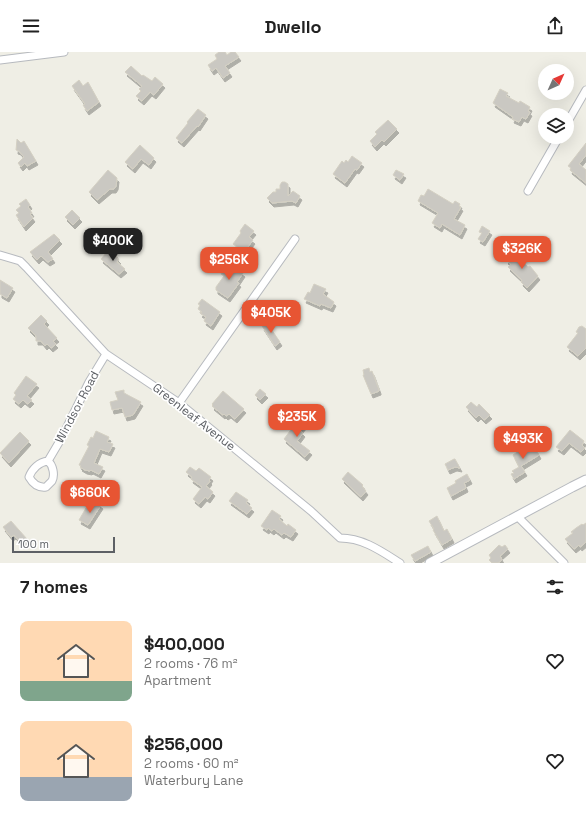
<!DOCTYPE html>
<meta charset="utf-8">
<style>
:root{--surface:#fff;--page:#f6f6f6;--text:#222;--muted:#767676;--accent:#e75533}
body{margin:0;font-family:"Space Grotesk",sans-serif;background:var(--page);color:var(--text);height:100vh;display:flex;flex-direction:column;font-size:15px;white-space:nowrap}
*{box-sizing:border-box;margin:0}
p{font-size:13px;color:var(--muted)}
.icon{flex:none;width:22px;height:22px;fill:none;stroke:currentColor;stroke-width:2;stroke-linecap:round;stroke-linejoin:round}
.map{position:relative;height:511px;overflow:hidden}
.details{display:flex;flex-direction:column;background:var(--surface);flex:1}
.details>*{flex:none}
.needle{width:26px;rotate:45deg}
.controls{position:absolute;left:538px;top:12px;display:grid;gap:8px}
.controls a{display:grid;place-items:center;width:36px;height:36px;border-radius:50%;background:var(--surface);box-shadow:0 4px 16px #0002;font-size:20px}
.scale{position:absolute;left:12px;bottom:10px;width:103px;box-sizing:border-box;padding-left:4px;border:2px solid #5d6065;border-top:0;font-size:11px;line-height:14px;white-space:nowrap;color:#5d6065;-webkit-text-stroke:3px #fff;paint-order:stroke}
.price{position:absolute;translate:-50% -34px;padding:0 9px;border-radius:8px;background:var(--accent);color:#fff;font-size:13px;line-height:26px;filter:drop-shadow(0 1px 2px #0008)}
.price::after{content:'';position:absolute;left:50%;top:24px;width:12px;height:9px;margin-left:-6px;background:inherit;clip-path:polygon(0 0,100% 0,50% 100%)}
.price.active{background:#222;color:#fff}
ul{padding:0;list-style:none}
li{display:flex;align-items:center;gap:12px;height:100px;padding:0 20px}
li span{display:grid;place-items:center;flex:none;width:112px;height:80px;border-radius:8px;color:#555}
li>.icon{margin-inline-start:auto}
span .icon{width:48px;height:48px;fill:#fffc;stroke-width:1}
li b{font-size:17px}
h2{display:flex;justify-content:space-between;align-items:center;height:48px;padding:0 20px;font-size:17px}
header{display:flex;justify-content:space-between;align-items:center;height:52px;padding:0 20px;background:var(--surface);font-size:18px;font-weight:700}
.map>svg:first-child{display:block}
.building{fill:#cac8c2;stroke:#d4d0c3;filter:url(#shadow)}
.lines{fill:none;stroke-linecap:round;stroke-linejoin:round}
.minor-casing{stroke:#b7babf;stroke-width:9}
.tertiary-casing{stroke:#b7babf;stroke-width:11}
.minor{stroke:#fff;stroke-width:7}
.tertiary{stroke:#fff;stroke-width:9}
.labels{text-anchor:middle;stroke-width:3.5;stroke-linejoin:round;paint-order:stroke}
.street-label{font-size:12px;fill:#5d6065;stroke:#fff}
</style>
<header><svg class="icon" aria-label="menu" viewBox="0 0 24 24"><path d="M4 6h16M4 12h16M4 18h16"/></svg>Dwello<svg class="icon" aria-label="share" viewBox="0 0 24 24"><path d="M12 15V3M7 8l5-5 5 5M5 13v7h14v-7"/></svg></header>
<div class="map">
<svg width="586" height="511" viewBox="0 0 586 511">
<defs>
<filter id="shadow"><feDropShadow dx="2" dy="4" stdDeviation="0" flood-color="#0004"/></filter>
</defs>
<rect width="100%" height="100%" fill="#efeee5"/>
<path class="building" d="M 219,0 L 225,0 L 227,3 L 231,0 L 235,0 L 239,5 L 225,14 L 230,21 L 223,26 L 216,16 L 212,19 L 208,13 L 217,7 L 215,3 Z
M 131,14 L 142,24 L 143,23 L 152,29 L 155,25 L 163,32 L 154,43 L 150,40 L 142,49 L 136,44 L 141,39 L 139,37 L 142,34 L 125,20 Z
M 79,28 L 83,34 L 88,30 L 99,50 L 87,59 L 83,53 L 85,52 L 72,34 Z
M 500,37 L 508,41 L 506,44 L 519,51 L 520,49 L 530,55 L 528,59 L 530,60 L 526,67 L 522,65 L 519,70 L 512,67 L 513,65 L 493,51 Z
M 198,57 L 206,63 L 198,75 L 197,74 L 182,91 L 176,86 L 188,71 L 187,70 Z
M 388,68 L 397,77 L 384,90 L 382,88 L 375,95 L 370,89 L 377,82 L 375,80 Z
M 17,87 L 21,91 L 24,89 L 36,109 L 27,114 L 25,111 L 21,115 L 18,111 L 24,105 L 19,99 L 16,98 Z
M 586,91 L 586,103 L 579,112 L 586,118 L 586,131 L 570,118 L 571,116 L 568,114 Z
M 140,93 L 154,106 L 149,113 L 141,107 L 133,117 L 125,110 Z
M 352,104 L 362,111 L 357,118 L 355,117 L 345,131 L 333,122 L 342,109 L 344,111 L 346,108 L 348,110 Z
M 108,118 L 117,126 L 116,134 L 114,137 L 110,137 L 97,148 L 89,140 Z
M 396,118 L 404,122 L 400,128 L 393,123 Z
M 282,130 L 285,130 L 288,132 L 288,144 L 293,139 L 300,144 L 296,151 L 292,149 L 272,151 L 267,146 L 273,140 L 276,140 L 276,137 L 280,137 L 280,133 Z
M 428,137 L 453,152 L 455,149 L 460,152 L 459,154 L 461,155 L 454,167 L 465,173 L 460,183 L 442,172 L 440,176 L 432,171 L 438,161 L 418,149 L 421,143 L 424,144 Z
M 26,147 L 30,153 L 28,155 L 32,161 L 30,162 L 33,166 L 24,175 L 16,163 L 19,161 L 16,158 L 21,154 L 19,152 Z
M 72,158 L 80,166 L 73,173 L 65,165 Z
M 245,172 L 254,179 L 249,185 L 253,188 L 244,200 L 233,192 L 241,181 L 240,179 Z
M 482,174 L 490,179 L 483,190 L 478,187 L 482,181 L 479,180 Z
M 54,182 L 60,188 L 48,200 L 53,207 L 48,210 L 41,204 L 37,208 L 30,200 Z
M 500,193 L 510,193 L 511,202 L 500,202 Z
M 113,199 L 117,204 L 116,205 L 119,208 L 117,210 L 125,217 L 119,222 L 101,207 L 107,200 L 109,203 Z
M 513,201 L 528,215 L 530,214 L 538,224 L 527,236 L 521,230 L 522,228 L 508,215 L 511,212 L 506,208 Z
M 233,214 L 243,221 L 237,230 L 239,231 L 228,246 L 216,238 L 216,235 L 224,224 L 221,222 L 225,216 L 226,215 L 231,218 Z
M 0,228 L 13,236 L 7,246 L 0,242 Z
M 314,232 L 326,237 L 323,242 L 334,250 L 331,256 L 321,252 L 320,254 L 304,247 L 308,240 L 310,241 Z
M 202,247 L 220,260 L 211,274 L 204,269 L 206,265 L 200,261 L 202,260 L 198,257 L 200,253 L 198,252 Z
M 41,263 L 47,269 L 44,272 L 57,286 L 53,289 L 56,292 L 51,296 L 47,292 L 45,294 L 41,289 L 36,289 L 36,284 L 28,276 Z
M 267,271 L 280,290 L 275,294 L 262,274 Z
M 582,274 L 586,277 L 586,296 L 578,304 L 567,295 L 578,281 L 576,280 L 579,275 Z
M 369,316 L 370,320 L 372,319 L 379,338 L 379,339 L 371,342 L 363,323 L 364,323 L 363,318 Z
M 26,324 L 37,332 L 27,344 L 32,348 L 28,352 L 23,348 L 19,352 L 13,347 L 16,343 L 14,341 Z
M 260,337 L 266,342 L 260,348 L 255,343 Z
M 124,338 L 124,341 L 141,350 L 133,363 L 125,365 L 122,356 L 112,358 L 110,350 L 118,348 L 115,340 Z
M 223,339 L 244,357 L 235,367 L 229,362 L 226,364 L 224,362 L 223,363 L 212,354 L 213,353 L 212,352 Z
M 471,350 L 477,355 L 479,352 L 490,363 L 484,368 L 479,363 L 476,366 L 466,355 Z
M 299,367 L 305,372 L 300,378 L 303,381 L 297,389 L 310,399 L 305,405 L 284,387 Z
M 570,378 L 584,389 L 582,393 L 585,396 L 581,400 L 569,391 L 562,399 L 556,395 Z
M 96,379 L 109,385 L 107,390 L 113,392 L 109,400 L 100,397 L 94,411 L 103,415 L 99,422 L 91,418 L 90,419 L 85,418 L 80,415 L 81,414 L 79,413 L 89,394 L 87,393 L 91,385 L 93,386 Z
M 20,380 L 29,389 L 9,411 L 0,401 Z
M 526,394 L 530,400 L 535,396 L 539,403 L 521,414 L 525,420 L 514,427 L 511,422 L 514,421 L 512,419 L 519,415 L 513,403 Z
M 454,407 L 455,407 L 460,416 L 455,415 L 448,418 L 445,412 Z
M 190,415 L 196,419 L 199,416 L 211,425 L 209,428 L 210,429 L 206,434 L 213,440 L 208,447 L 205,445 L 199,452 L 193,447 L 202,435 L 191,427 L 192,425 L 186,420 Z
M 348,420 L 363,433 L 362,434 L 366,439 L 361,445 L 342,427 Z
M 467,422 L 470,428 L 464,431 L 466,436 L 451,444 L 447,436 L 456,431 L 455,429 Z
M 236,440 L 248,448 L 246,451 L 252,456 L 247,462 L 229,449 Z
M 95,449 L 101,453 L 88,473 L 79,468 L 86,456 L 90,458 Z
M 272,458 L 281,464 L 279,467 L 287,474 L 288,472 L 296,478 L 291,485 L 284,481 L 282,483 L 274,477 L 272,479 L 268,476 L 267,478 L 261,474 Z
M 437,464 L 444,479 L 447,477 L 452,487 L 442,493 L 433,478 L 434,477 L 429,469 Z
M 11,469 L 27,487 L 21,491 L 14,483 L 11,485 L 3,475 Z
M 586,471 L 586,490 L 580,495 L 579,493 L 574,497 L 565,487 L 573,481 L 571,480 L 576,476 L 582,472 L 583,473 Z
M 499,493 L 502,495 L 505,493 L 508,497 L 500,504 L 502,508 L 498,511 L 492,511 L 489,508 L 491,506 L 489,503 Z
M 428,494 L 431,500 L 415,509 L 411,503 Z"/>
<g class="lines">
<g class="minor-casing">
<path id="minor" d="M 0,8 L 64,0
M 567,71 L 586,38
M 528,139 L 559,85
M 0,203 L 20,209 L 26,215 L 106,302 L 179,351 L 311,459 L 340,486 C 363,486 381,499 400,511
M 179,351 L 295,187
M 48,409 C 39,410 32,417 29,425 C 33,432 38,436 46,435 L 52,429 C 55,423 53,413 48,409 L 61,387 L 89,330 L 106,302
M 517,464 L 564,511"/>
</g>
<g class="tertiary-casing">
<path id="tertiary" d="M 430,511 L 572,435 L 586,428"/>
</g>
<use href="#minor" class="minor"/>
<use href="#tertiary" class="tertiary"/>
</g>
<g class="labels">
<g class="street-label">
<text transform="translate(77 355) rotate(-62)" y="4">Windsor Road</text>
<text transform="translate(194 365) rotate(38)" y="4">Greenleaf Avenue</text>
</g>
</g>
</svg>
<div class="controls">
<a><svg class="needle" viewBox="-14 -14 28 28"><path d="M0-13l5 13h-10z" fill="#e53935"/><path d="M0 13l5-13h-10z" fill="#767676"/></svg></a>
<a><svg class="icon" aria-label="layers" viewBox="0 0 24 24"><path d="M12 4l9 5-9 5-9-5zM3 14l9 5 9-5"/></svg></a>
</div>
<div class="scale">100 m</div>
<b class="price active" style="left:113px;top:210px">$400K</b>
<b class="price" style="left:522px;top:218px">$326K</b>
<b class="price" style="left:229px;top:229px">$256K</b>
<b class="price" style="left:271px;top:282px">$405K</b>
<b class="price" style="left:297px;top:386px">$235K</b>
<b class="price" style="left:523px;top:408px">$493K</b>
<b class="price" style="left:90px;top:462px">$660K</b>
</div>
<section class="details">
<h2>7 homes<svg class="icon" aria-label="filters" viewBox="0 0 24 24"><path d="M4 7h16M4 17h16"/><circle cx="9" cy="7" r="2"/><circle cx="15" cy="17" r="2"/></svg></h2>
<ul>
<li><span style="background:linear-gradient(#ffd9b3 75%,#7fa58c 0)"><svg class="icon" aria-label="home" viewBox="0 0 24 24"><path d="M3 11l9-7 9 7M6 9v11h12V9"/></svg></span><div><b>$400,000</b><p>2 rooms · 76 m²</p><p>Apartment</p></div><svg class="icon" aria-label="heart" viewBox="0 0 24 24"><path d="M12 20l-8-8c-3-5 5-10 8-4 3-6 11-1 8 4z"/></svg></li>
<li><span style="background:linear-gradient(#ffd9b3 70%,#9aa5b1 0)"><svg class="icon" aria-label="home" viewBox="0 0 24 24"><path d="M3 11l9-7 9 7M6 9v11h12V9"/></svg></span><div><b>$256,000</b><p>2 rooms · 60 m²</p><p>Waterbury Lane</p></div><svg class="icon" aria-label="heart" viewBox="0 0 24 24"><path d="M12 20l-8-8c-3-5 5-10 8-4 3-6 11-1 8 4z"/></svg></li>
</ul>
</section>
